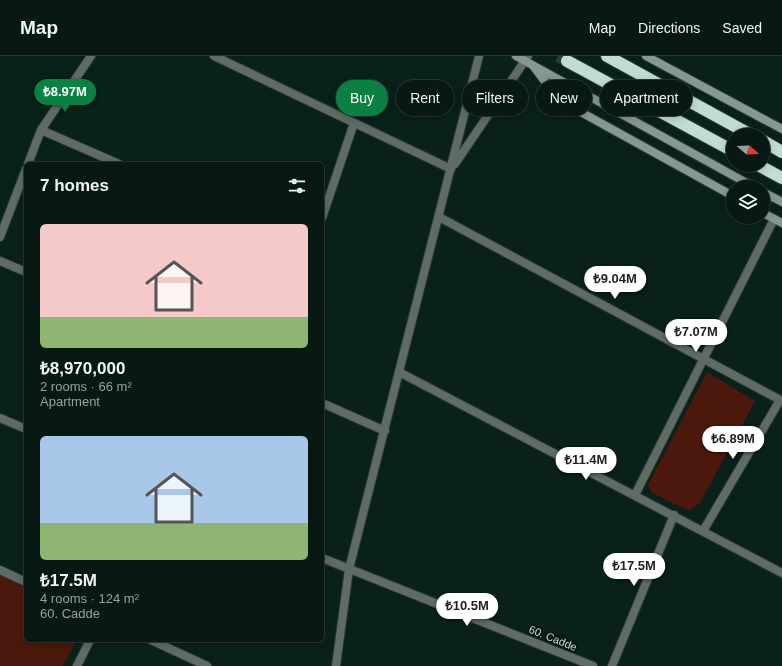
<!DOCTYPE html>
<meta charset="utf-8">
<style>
:root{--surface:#081913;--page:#11221c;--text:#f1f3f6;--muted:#98a0a0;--line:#293833;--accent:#0b8043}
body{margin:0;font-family:Arial,sans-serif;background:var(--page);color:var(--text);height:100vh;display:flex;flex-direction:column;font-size:15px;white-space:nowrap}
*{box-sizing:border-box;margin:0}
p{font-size:13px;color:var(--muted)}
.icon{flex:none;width:22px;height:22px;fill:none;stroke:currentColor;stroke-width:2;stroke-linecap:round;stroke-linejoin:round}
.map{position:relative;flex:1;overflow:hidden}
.panel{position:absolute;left:24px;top:106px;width:300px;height:480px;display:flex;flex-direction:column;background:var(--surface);border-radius:6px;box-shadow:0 2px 10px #0003,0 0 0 1px var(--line)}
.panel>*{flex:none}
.guide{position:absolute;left:336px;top:24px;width:380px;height:36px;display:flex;gap:8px}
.needle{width:26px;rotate:109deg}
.controls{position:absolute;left:726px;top:72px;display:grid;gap:8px}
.controls a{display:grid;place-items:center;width:44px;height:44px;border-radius:50%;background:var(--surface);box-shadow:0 2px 10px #0003,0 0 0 1px var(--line);font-size:20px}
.price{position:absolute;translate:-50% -34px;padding:0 9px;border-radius:14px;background:#fff;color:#222;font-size:13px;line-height:26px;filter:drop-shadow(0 1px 2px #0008)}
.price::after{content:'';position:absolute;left:50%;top:24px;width:12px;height:9px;margin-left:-6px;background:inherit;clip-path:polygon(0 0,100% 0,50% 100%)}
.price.selected{background:var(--accent);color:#fff}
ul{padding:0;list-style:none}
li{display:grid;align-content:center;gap:8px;height:212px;padding:0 16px}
li span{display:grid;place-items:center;height:124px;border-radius:6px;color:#555}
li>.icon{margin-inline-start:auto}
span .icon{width:72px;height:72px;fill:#fffc;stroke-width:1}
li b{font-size:17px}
h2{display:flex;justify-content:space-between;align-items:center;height:48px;padding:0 16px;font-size:17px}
.pill{padding:0 14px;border-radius:18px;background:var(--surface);box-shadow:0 2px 10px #0003,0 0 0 1px var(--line);font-size:14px;line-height:36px}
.pill.selected{background:var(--accent);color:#fff}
header{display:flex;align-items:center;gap:24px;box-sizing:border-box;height:56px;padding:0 20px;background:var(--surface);border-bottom:1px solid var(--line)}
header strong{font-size:19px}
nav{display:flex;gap:22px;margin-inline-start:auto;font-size:14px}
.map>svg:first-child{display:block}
.green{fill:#4c180c}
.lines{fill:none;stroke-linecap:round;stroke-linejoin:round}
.highway-tunnel{stroke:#273d35;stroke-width:12;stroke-dasharray:12 6;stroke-linecap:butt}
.street-casing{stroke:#253b33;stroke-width:10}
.secondary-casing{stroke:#253b33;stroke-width:10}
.highway-casing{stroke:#253b33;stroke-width:14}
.street{stroke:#606b66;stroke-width:8}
.secondary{stroke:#879891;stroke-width:8}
.highway{stroke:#c1dcd1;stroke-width:12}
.labels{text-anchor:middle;stroke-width:4;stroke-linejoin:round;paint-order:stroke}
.street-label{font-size:11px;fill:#cedcd6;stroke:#031810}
</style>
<header>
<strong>Map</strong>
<nav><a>Map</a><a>Directions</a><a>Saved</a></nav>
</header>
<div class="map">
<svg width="782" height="610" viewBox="0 0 782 610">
<rect width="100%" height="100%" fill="#0a2119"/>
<path class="green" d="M 707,316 L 755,345 L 700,447 L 689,455 L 652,437 L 648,429 Z
M 0,519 L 26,531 L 26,584 L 76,584 L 63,610 L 0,610 Z"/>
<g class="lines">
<path class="highway-tunnel" d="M 558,0 L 567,5"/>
<g class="street-casing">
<path id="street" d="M 214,0 L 451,113
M 41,74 L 119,108
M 28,108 L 41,74 L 91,0
M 455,108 L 528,0
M 439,161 L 782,345
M 322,162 L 354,67
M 0,181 L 26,113
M 0,205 L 26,216
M 399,316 L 782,517
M 322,347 L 385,375
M 0,362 L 26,373
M 635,439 L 774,163
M 703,475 L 780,344
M 322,502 L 593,610
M 0,514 L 26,526
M 151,584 L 207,610
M 77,610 L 90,584
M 336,610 L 349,513 L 479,0
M 612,610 L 674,459"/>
</g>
<g class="secondary-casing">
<path id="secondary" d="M 516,0 L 754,131
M 646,0 L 782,73
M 534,11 L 559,44 L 733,140
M 763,136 L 782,146
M 763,157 L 782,167"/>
</g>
<g class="highway-casing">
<path id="highway" d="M 607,0 L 751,79
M 567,5 L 733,95
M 763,85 L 782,96
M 758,109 L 782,122"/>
</g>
<use href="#street" class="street"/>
<use href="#secondary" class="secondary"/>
<use href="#highway" class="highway"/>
</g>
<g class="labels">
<g class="street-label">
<text transform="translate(553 582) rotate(22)" y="4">60. Cadde</text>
</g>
</g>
</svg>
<div class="controls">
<a><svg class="needle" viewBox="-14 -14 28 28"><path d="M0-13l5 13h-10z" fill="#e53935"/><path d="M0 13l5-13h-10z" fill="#98a0a0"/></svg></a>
<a><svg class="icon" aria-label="layers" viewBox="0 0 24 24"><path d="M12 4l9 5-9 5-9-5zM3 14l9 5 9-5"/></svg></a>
</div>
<b class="price selected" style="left:65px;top:57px">₺8.97M</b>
<b class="price" style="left:615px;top:244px">₺9.04M</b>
<b class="price" style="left:696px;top:297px">₺7.07M</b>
<b class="price" style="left:733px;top:404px">₺6.89M</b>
<b class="price" style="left:586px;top:425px">₺11.4M</b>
<b class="price" style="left:634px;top:531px">₺17.5M</b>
<b class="price" style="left:467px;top:571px">₺10.5M</b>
<div class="guide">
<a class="pill selected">Buy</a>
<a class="pill">Rent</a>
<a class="pill">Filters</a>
<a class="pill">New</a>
<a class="pill">Apartment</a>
</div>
<section class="panel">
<h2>7 homes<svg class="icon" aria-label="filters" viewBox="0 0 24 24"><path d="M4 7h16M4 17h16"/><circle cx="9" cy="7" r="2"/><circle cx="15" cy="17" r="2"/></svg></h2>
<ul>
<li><span style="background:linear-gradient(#f6c9c9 75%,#8fb573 0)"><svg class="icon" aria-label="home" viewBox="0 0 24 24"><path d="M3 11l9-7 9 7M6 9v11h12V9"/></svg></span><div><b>₺8,970,000</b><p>2 rooms · 66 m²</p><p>Apartment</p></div></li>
<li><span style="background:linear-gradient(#a9c7e8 70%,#8fb573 0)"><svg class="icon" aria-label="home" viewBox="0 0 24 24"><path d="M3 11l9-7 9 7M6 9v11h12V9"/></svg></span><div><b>₺17.5M</b><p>4 rooms · 124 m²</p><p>60. Cadde</p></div></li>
</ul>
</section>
</div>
